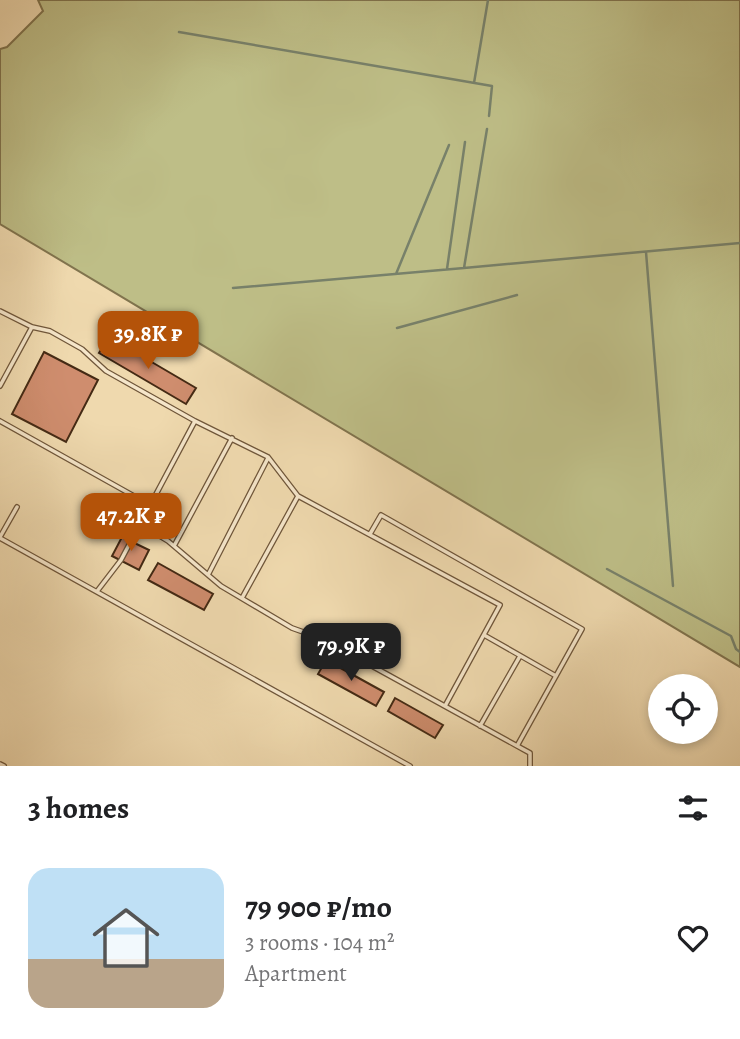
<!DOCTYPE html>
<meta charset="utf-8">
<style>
:root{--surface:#fff;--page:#f6f6f6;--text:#202124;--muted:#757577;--line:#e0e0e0;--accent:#b45309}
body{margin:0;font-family:Alegreya,serif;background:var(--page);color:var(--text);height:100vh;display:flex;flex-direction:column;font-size:26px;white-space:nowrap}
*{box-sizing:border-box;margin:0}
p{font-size:23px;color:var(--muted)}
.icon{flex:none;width:38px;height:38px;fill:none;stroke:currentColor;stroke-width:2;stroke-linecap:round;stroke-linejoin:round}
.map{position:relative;height:766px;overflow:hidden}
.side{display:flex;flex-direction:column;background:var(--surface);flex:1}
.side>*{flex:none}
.controls{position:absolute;left:648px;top:674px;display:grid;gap:14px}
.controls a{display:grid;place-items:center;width:70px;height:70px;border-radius:50%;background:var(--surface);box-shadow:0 4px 10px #0003;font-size:35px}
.price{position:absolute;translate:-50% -60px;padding:0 16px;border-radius:14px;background:var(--accent);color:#fff;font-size:23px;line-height:46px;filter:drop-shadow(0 2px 4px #0008)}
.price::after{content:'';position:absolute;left:50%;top:42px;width:21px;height:16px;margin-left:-10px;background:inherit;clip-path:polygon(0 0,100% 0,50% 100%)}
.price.current{background:#222;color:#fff}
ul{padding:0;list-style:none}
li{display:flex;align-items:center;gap:21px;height:175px;padding:0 28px}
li+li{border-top:2px solid var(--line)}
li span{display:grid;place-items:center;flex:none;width:196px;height:140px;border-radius:21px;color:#555}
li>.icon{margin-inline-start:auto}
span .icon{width:84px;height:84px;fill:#fffc;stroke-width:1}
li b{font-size:30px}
h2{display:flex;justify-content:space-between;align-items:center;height:84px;padding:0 28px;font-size:30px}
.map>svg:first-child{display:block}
.green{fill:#bebe87;stroke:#81744e;stroke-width:2}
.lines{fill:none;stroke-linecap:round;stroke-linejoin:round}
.stream{stroke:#78816a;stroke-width:2.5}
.building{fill:#cf8d6e;stroke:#442a14;stroke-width:2}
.lane-casing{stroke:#6f563a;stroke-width:6}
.lane{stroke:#f5e6ca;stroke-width:3.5}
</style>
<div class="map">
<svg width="740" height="766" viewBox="0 0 740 766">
<rect width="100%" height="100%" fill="#efd9ae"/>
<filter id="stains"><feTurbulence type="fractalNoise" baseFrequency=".00286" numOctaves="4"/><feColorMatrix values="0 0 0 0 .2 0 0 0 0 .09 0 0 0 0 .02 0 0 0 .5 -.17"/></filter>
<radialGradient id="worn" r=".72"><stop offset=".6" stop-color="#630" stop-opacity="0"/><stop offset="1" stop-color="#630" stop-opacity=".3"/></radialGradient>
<path class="green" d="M 38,0 L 740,0 L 740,667 L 0,224 L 0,49 L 7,47 L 43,11 Z"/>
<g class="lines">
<path class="stream" d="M 179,32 L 492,86 L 489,116
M 474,83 L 488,0
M 487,129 L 464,268 L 740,243
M 646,252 L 673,586
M 447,269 L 465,142
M 396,274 L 449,145
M 233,288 L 464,268
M 397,328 L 517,295
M 607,569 L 731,636 L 736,649 L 740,652"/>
</g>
<path class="building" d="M 109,337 L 196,388 L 186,404 L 99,353 Z
M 44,352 L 98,380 L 66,442 L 12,414 Z
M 122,537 L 149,550 L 139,570 L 112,556 Z
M 158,563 L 213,594 L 204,610 L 148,580 Z
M 326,660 L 384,692 L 376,706 L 318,674 Z
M 395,698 L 443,725 L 435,738 L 388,711 Z"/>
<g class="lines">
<g class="lane-casing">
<path id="lane" d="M 0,311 L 32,327 L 50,331 L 82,349 L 106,371 L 195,421 L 121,560 L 98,590
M 0,386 L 32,327
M 0,421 L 150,505
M 195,421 L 268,457 L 298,496 L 500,605 L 445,706
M 140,524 L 168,541 L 221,586 L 292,628 L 323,639 L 530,753 L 530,766
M 370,534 L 381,515 L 582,629 L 517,746
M 0,537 L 17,507
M 0,538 L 410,766
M 174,546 L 232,438
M 208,575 L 268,458
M 242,598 L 298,496
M 484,635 L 556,676
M 480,726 L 520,656
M 0,764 L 4,766"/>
</g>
<use href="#lane" class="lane"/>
</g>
<rect width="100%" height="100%" filter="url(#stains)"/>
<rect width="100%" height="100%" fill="url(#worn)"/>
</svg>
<div class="controls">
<a><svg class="icon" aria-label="locate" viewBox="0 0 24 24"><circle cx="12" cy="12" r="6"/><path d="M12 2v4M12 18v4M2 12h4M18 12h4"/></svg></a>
</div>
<b class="price" style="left:148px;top:371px">39.8K ₽</b>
<b class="price" style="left:131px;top:553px">47.2K ₽</b>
<b class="price current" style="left:351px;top:683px">79.9K ₽</b>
</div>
<section class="side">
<h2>3 homes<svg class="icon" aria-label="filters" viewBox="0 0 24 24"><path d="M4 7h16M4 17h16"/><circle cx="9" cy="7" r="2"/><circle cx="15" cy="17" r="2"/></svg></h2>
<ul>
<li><span style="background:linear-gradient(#bfe0f5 65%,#b9a48a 0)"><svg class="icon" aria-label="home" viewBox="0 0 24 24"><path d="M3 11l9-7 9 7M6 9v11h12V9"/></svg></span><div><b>79 900 ₽/mo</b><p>3 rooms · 104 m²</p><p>Apartment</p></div><svg class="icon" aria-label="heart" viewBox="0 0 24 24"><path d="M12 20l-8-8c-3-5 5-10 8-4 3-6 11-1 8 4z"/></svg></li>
</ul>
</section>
